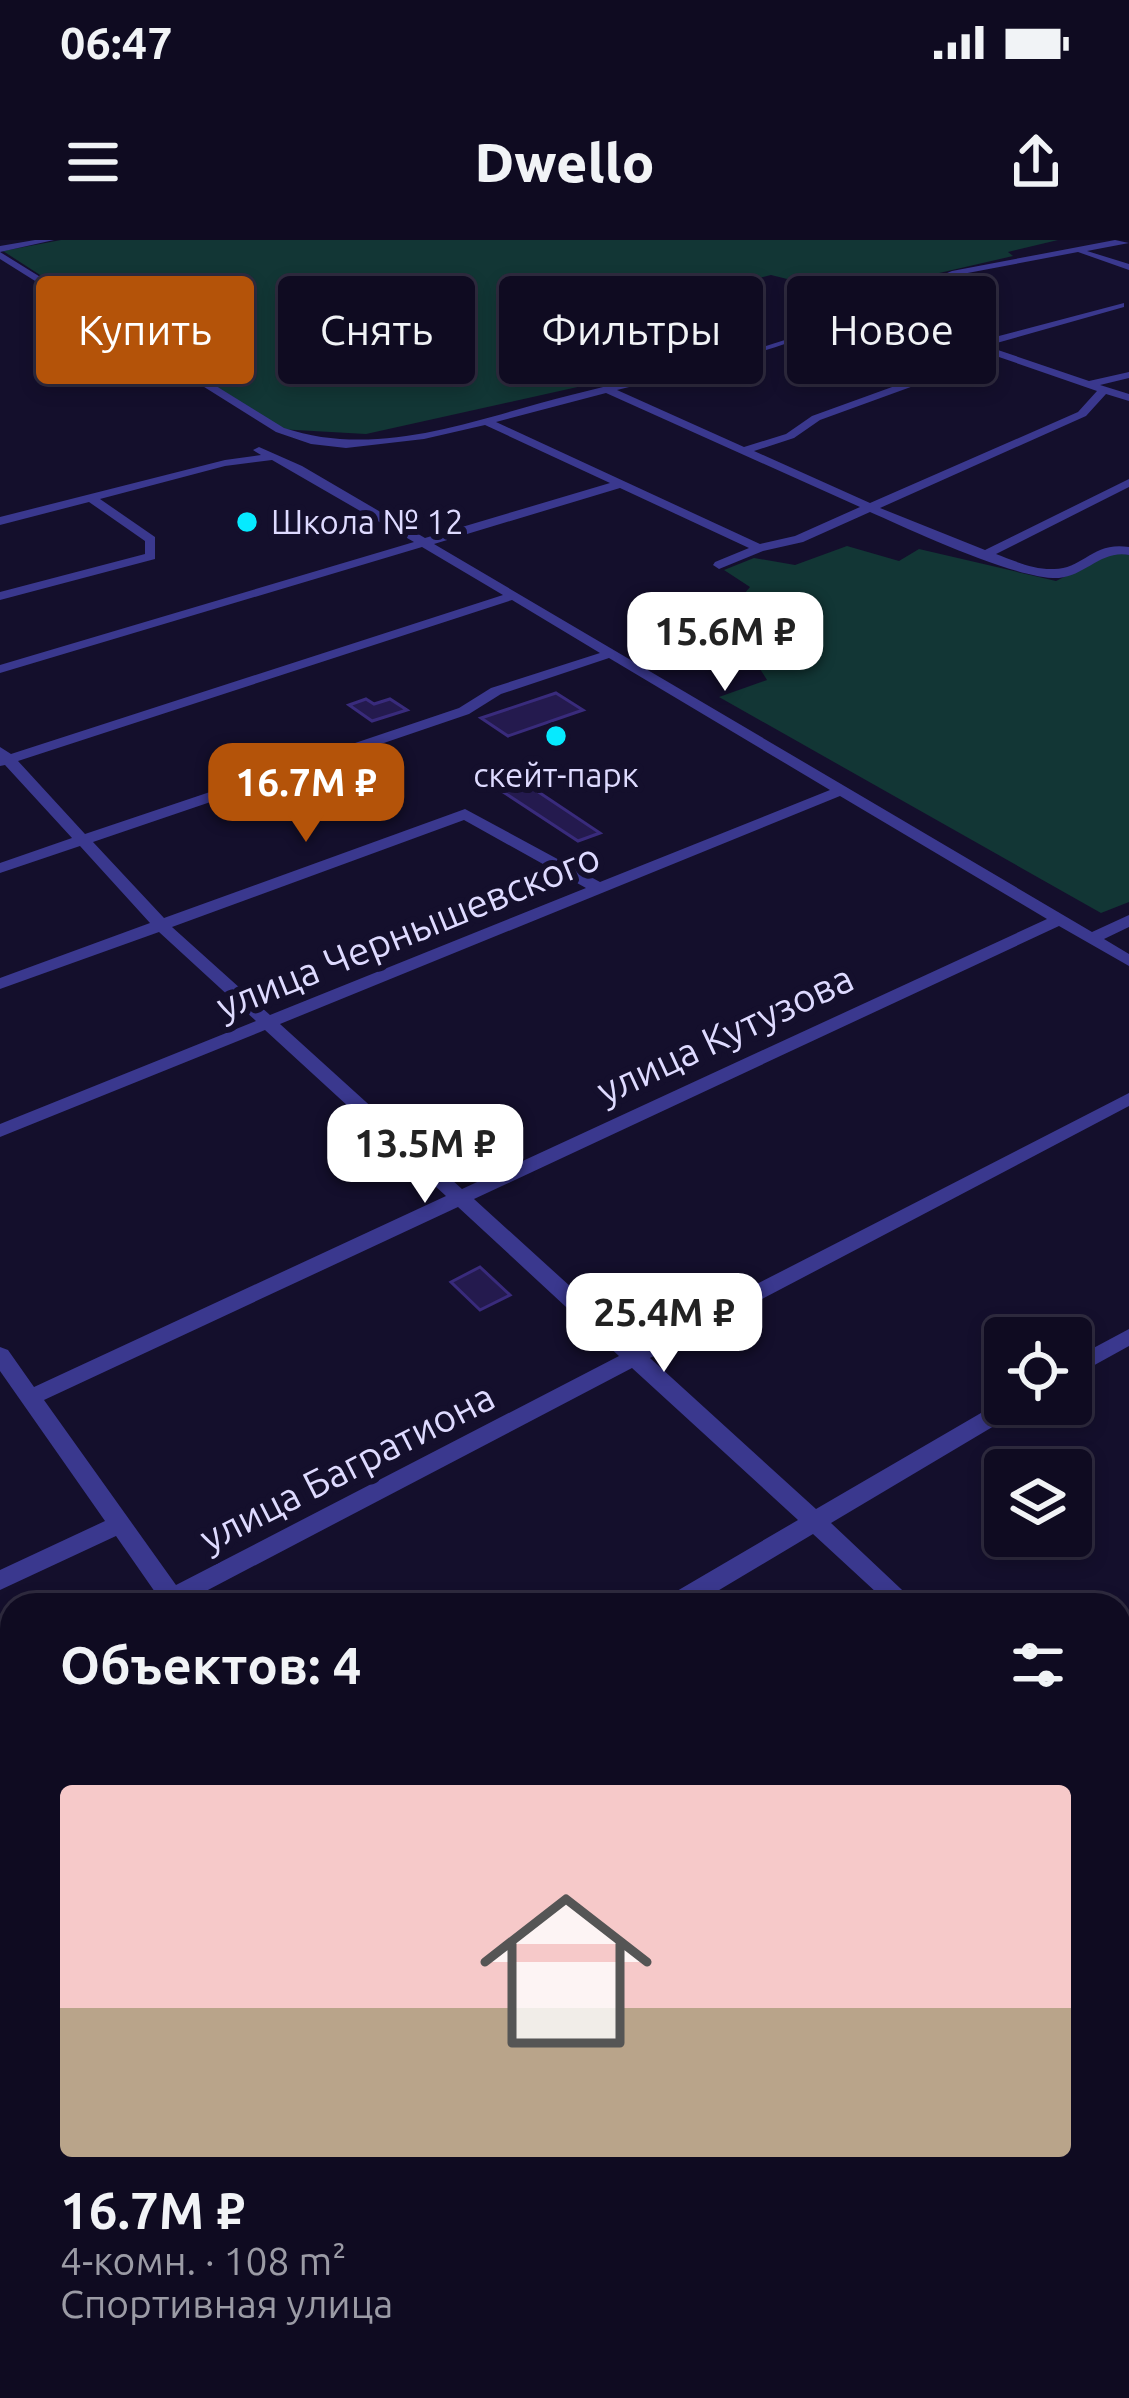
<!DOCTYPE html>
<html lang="ru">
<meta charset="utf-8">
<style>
:root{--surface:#0f0b21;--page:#18142a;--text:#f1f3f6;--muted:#9b9ba5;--line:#2f2b3f;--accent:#b45309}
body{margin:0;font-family:Ubuntu,sans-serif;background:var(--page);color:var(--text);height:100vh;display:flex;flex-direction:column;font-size:45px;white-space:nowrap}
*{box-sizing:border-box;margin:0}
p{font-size:39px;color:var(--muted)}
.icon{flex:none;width:66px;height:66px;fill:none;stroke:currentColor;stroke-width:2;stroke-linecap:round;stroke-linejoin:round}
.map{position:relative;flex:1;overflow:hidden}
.side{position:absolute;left:0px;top:1353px;width:1131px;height:807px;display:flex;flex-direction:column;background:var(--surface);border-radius:36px 36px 0 0;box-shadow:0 6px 18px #0003,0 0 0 3px var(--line)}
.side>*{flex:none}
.hud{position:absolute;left:36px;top:36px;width:1059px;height:108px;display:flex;gap:24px}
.buttons{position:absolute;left:984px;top:1077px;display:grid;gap:24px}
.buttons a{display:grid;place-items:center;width:108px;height:108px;border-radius:12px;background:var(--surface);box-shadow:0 6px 18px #0003,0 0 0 3px var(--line);font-size:60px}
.price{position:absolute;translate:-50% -102px;padding:0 27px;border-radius:24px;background:#fff;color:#222;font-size:39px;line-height:78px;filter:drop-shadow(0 3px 6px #0008)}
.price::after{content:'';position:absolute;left:50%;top:72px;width:36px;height:27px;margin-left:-18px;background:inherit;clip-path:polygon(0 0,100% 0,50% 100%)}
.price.selected{background:var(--accent);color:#fff}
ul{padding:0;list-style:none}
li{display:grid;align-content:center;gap:24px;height:636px;padding:0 60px}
li span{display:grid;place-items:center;height:372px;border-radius:12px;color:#555}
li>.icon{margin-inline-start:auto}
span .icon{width:216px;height:216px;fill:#fffc;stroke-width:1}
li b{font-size:51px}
h2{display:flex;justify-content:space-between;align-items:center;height:144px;padding:0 60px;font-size:51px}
.chip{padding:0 42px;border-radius:12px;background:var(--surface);box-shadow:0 6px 18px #0003,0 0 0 3px var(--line);font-size:42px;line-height:108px}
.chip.selected{background:var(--accent);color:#fff}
.status{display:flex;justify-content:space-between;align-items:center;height:84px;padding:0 60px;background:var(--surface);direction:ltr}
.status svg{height:33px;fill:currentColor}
header{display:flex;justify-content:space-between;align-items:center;height:156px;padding:0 60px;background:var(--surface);font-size:54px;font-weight:800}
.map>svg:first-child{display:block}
.green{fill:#123635}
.building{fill:#241a4e;stroke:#392b7c;stroke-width:3}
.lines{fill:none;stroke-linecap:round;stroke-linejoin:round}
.minor{fill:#3a388e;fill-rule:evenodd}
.poi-dot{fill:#06eaff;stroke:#140f2c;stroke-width:4.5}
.labels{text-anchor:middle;stroke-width:12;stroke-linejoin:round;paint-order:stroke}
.far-poi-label{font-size:33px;fill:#dedaff;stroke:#140f2c;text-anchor:start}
.street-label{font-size:39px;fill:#dedaff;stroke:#140f2c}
</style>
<div class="status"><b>06:47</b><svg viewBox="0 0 49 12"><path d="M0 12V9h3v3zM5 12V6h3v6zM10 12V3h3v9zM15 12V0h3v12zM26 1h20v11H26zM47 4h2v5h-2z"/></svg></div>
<header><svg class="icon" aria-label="menu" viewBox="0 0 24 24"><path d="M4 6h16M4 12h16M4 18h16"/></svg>Dwello<svg class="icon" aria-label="share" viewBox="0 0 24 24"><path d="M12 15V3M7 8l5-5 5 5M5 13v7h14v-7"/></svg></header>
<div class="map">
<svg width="1129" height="2158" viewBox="0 0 1129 2158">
<rect width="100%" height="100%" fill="#140f2c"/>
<path class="green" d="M 61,0 L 1058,0 L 1008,12 L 1013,16 L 848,54 L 771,35 L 710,51 L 724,62 L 676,74 L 748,109 L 366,194 L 278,189 L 3,11 Z
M 847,306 L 899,321 L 919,309 L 1056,341 L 1115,312 L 1129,315 L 1129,662 L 1101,673 L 719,457 L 767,440 L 726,375 L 750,347 L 724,330 L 754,318 L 795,325 Z"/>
<path class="building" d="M 556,453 L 583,470 L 508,496 L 481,478 Z
M 366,459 L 374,464 L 390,459 L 407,470 L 372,481 L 349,465 Z
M 510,533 L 600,593 L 578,601 L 488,542 Z
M 480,1027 L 510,1055 L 480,1070 L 451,1042 Z"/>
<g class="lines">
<path class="minor" d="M 35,0 L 54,0 L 0,12 L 0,6 Z
M 1115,0 L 1129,3 L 1087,11 L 1129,24 L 1129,30 L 1078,12 L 957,35 L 877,69 L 976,102 L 1124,63 L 1124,67 L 986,106 L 1089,141 L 1129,132 L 1129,138 L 1100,145 L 1129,154 L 1129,161 L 1106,154 L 1086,176 L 880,268 L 985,310 L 1129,239 L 1129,247 L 996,314 C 1014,321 1035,330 1054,329 C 1083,329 1093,301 1129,307 L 1129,315 C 1101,310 1085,336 1059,338 C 1017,340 911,290 870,272 L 803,302 L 763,311 L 719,329 L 713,325 L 715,322 L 749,308 L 620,248 L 434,304 L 1092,692 L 1129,675 L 1129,687 L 1104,699 L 1129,714 L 1129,726 L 1059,686 L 474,959 L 636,1106 L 1129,853 L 1129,866 L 650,1118 L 816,1269 L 1005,1159 L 1005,1164 L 1024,1164 L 1021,1170 L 831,1283 L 918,1365 L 890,1365 L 813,1294 L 694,1365 L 662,1365 L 665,1358 L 798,1280 L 632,1128 L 187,1361 L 189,1365 L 164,1365 L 116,1296 L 0,1350 L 0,1330 L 105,1281 L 0,1131 L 0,1107 L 8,1110 L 34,1147 L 446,956 L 265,790 L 0,897 L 0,884 L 256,781 L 159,692 L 0,749 L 0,738 L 150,683 L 80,606 L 0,633 L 0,623 L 72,598 L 5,525 L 0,526 L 0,507 L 11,514 L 503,355 L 422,307 L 0,433 L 0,425 L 414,302 L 272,220 L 225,226 L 100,259 L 155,297 L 155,319 L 0,360 L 0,352 L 145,314 L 145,301 L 89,262 L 0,285 L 0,277 L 225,220 L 261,215 L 253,210 L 259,207 L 302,226 L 425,298 L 610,243 L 485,185 L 424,199 L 346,208 L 311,204 L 276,192 L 0,19 L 0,12 L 284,188 C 380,220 478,178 571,155 C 627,141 684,127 741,114 L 788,99 L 952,31 ZM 869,72 L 986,113 L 812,176 L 786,194 L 744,207 L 617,150 C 707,128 783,109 869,72 ZM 996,116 L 1097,151 L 1078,172 L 870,263 L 754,211 L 794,198 L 820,180 ZM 606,153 L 860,267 L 795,296 L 760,304 L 496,182 ZM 512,360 L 600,413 L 491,448 L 459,468 L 85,594 L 18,521 ZM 609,418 L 830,550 L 600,642 L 465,569 L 164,678 L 93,602 L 469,474 L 501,454 ZM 840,556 L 1047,679 L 462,949 L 280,784 ZM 464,580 L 586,648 L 270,775 L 172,687 ZM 458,967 L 619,1116 L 176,1345 L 44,1160 Z
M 1129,1089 L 1129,1106 L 1071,1138 L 1071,1120 Z
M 1129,1454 L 1129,1479 L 1119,1483 L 1119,1458 Z
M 1119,1552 L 1129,1556 L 1129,1586 L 1119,1582 Z
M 0,1845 L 12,1852 L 12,1896 L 0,1889 Z
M 153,2148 L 194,2148 L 190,2158 L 150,2158 Z"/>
</g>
<g class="poi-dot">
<circle cx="247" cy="282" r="12"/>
<circle cx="556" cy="496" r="12"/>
</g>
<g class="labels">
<g class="far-poi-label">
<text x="271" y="294">Школа № 12</text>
<text x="556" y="547" text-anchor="middle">скейт-парк</text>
</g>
<g class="street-label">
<text transform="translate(408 691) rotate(-22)" y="14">улица Чернышевского</text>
<text transform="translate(725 794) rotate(-25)" y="14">улица Кутузова</text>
<text transform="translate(347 1227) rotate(-27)" y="14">улица Багратиона</text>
</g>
</g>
</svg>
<div class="buttons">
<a><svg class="icon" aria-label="locate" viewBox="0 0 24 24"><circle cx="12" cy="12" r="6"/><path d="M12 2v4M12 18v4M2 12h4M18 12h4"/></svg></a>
<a><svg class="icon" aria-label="layers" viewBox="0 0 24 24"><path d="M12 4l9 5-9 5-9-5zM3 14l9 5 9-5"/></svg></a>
</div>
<b class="price" style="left:725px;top:454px">15.6M ₽</b>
<b class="price selected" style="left:306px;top:605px">16.7M ₽</b>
<b class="price" style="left:425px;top:966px">13.5M ₽</b>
<b class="price" style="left:664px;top:1135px">25.4M ₽</b>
<div class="hud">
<a class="chip selected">Купить</a>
<a class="chip">Снять</a>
<a class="chip">Фильтры</a>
<a class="chip">Новое</a>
</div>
<section class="side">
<h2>Объектов: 4<svg class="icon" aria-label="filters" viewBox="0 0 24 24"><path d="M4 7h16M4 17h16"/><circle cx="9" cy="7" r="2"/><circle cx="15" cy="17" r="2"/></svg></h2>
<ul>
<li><span style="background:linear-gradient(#f6c9c9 60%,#b9a48a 0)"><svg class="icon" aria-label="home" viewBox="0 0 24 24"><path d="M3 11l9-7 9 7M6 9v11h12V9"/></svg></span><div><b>16.7M ₽</b><p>4-комн. · 108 m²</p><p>Спортивная улица</p></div></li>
</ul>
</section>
</div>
